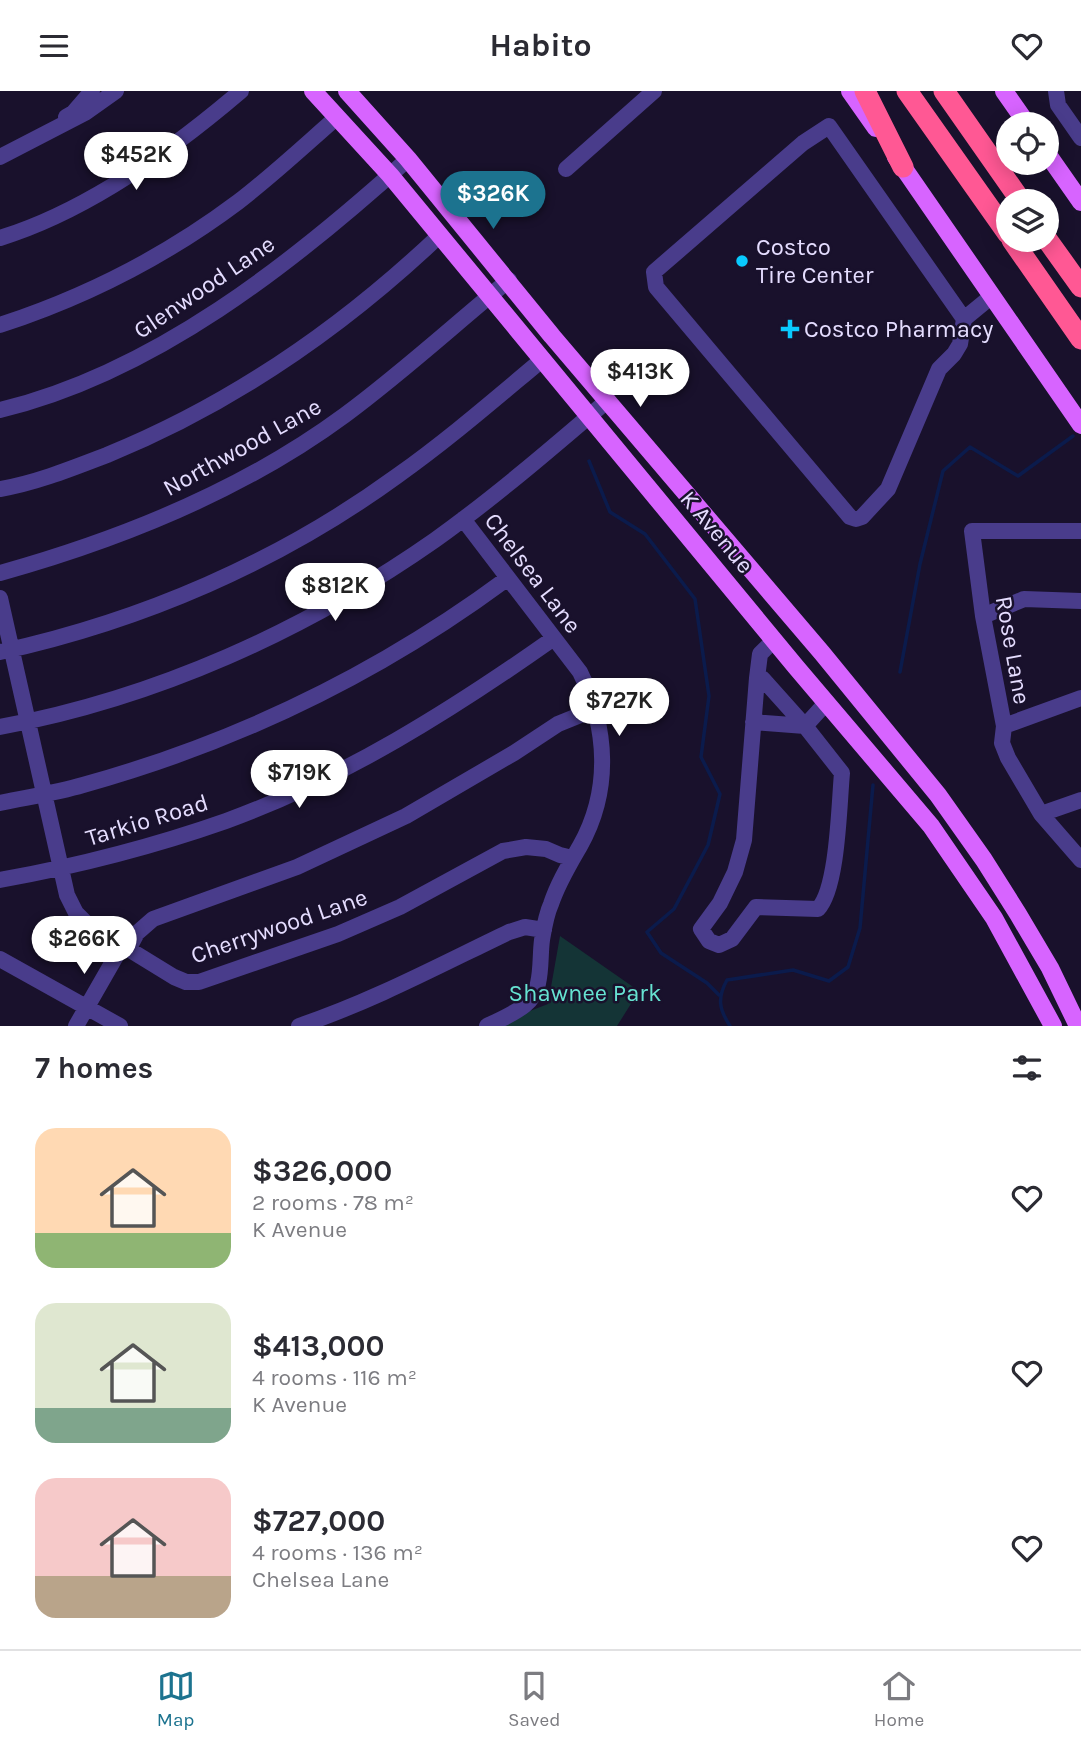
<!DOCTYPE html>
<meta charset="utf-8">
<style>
:root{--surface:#fff;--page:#f2f2f3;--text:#2b2b33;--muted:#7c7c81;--line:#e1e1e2;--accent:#1c738f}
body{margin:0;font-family:Karla,sans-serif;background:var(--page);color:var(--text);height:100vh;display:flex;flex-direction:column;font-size:26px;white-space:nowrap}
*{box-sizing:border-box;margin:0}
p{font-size:23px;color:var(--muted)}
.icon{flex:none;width:38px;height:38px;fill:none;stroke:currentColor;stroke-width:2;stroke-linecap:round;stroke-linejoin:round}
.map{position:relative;height:935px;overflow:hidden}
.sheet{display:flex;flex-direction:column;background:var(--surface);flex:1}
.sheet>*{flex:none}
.buttons{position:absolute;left:996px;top:21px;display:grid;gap:14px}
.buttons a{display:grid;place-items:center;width:63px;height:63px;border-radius:50%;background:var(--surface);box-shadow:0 4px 18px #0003;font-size:35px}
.price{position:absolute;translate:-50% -60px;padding:0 16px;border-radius:24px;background:#fff;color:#222;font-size:23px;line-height:46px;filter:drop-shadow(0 2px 4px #0008)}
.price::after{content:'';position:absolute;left:50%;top:42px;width:21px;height:16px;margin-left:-10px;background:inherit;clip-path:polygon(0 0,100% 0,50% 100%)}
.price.active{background:var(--accent);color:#fff}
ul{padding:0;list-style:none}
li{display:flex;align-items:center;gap:21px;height:175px;padding:0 35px}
li span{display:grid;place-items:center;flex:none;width:196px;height:140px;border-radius:21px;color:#555}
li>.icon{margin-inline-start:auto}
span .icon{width:84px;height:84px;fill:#fffc;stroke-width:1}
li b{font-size:30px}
h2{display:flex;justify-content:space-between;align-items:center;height:84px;padding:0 35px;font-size:30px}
header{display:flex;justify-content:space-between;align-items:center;height:91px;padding:0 35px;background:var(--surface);font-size:32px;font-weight:700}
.tab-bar{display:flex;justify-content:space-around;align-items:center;height:98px;border-top:2px solid var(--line);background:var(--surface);font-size:19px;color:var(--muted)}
.tab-bar a{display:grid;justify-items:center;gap:4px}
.tab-bar .active{color:var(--accent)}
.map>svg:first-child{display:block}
.green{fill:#143436}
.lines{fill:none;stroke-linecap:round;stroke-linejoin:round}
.stream{stroke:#0b1b4c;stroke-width:3.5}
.minor{stroke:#493c8b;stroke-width:16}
.major{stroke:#d764ff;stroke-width:18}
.highway{stroke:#ff5894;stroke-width:21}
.poi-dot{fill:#09caff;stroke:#19112c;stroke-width:2.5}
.labels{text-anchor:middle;stroke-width:5;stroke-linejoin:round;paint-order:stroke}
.poi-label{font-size:24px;fill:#e5ddff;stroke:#19112c;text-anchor:start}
.street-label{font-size:24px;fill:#e5ddff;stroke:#19112c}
.park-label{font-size:24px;fill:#66e2d1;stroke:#19112c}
</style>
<header><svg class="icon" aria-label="menu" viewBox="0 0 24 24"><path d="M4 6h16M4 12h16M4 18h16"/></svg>Habito<svg class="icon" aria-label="heart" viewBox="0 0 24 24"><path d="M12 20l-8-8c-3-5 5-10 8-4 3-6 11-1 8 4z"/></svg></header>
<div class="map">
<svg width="1081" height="935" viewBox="0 0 1081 935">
<rect width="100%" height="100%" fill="#19112c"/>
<path class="green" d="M 560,845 L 639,900 L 617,935 L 491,935 L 548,913 Z"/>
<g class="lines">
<path class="stream" d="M 589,370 L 610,421 L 645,443 L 695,508 L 709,605 L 701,666 L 720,703 L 708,754 L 674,818 L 647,841 L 661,862 L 707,892 L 719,904
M 900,581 L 920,473 L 943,380 L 970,356 L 1018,385 L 1073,345
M 730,935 C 719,918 717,907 727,889 L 793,879 L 829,890 L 848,876 L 860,837 L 873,694"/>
<path class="minor" d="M 1056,0 L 1058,14 L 1081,47
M 66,26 L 73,22 L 92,0
M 0,66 L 85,22 L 116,0
M 566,78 L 654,0
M 0,147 C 88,120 172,59 241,0
M 964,228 L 829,35 L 803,52 L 654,181 L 656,196 L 850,426 L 856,428 L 862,426 L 888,398 L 939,278 L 954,263 L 960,253 L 964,228 L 992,205
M 0,234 C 86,206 166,165 238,111 C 272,85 304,55 336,27
M 0,319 C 154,282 293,172 408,68
M 0,398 C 36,392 73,377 107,364 C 232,313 342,237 440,144
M 463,428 L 580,581 C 608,637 611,700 580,755 C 569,774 558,792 551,813 C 546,824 544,837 542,849 C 539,871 544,899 525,914 C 514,923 499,929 487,935
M 1081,440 L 972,440 L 983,525 L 1004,635 L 1002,652 L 1008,667 L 1041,723 L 1081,769
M 0,482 C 122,448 242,400 345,324 C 402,282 454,234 509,189
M 0,507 L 67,804 L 76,822 L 86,832 L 174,886 L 186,891 L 199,891 L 338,843 L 400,816 L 503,760 L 526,756 L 546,758 L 560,764 L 572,767
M 983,525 L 1024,508 L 1081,510
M 0,561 C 142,530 279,471 397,385 C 448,349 495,308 543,268
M 757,587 L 760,563 L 774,549
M 753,631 L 805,635 L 842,682 C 839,713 838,797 818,818 L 756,816 L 732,848 L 719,854 L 709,850 L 701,838 L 720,812 L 735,781 L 744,749 L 757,587 L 763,588 L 805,635 L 826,612
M 1004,635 L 1081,607
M 0,636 C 156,607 305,540 435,449 C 495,406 552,357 608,309
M 0,712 C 28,706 56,702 83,694 C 238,651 380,582 508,487
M 1041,723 L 1081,709
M 0,789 C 77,775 152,756 226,730 C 344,687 452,619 554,547
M 129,857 L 137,842 L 153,828 L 297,776 L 406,725 L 514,662 L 558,633 L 595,618
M 0,868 L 120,935
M 76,935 L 123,853
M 299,935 C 373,910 440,874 509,841 L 525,836 L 544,839"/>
<path class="major" d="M 313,0 L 390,84 L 796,576 L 931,735 L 994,827 L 1053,935
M 347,0 L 408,68 L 552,245 L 822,562 L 938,704 L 984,769 L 1018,823 L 1050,877 L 1078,935
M 850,0 L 876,37
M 1004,0 L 1027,33
M 1046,61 L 1081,111
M 896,66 L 1081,334"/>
<path class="highway" d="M 865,0 L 903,76
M 907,0 L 1008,143
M 944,0 L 1021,110
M 1046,147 L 1081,196
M 1012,149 L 1081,248"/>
</g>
<g class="poi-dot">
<circle cx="742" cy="170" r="7"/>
<path d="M786.5 227.5h7v7h7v7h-7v7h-7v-7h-7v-7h7z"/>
</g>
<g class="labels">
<g class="poi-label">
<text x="756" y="164">Costco<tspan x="756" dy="28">Tire Center</tspan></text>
<text x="804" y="246">Costco Pharmacy</text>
</g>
<g class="street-label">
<text transform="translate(204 196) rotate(-34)" y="8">Glenwood Lane</text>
<text transform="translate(242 356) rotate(-29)" y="8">Northwood Lane</text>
<text transform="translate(717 441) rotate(50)" y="8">K Avenue</text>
<text transform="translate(533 482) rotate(53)" y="8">Chelsea Lane</text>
<text transform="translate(1013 559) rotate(80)" y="8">Rose Lane</text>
<text transform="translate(147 729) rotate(-17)" y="8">Tarkio Road</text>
<text transform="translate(279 835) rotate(-19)" y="8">Cherrywood Lane</text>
</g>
<g class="park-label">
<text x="585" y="910">Shawnee Park</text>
</g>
</g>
</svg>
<div class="buttons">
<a><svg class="icon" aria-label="locate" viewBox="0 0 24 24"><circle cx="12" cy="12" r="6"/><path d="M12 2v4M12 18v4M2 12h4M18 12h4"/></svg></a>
<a><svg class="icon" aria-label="layers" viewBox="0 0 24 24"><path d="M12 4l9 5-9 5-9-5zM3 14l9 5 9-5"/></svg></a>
</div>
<b class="price" style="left:136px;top:101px">$452K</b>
<b class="price active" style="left:493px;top:140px">$326K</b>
<b class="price" style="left:640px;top:318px">$413K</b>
<b class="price" style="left:335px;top:532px">$812K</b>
<b class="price" style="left:619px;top:647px">$727K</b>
<b class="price" style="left:299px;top:719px">$719K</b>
<b class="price" style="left:84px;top:885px">$266K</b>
</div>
<section class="sheet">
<h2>7 homes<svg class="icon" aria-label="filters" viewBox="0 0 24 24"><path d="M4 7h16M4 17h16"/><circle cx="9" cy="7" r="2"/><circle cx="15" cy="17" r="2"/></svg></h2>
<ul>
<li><span style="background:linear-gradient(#ffd9b3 75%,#8fb573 0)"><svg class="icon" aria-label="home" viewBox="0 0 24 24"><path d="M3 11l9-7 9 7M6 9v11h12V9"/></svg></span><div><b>$326,000</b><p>2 rooms · 78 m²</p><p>K Avenue</p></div><svg class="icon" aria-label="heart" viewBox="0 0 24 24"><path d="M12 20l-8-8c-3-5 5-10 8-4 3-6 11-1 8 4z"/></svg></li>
<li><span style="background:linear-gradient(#dfe7d0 75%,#7fa58c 0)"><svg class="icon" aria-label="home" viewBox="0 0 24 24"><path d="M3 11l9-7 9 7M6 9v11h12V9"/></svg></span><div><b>$413,000</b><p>4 rooms · 116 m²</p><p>K Avenue</p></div><svg class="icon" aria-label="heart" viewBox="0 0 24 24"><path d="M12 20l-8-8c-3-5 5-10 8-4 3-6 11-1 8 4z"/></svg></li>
<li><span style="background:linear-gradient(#f6c9c9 70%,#b9a48a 0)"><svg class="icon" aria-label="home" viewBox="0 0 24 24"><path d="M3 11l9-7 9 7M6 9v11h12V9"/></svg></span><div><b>$727,000</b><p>4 rooms · 136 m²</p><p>Chelsea Lane</p></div><svg class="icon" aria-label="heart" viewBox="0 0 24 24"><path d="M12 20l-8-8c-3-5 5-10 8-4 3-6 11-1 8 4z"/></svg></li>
</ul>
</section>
<nav class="tab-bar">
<a class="active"><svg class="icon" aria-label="map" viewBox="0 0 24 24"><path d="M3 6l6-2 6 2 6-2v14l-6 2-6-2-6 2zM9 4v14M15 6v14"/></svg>Map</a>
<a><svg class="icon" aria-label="saved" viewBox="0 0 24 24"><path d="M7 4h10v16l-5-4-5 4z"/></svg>Saved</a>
<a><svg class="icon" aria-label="home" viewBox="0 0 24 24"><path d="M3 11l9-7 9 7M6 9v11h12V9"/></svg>Home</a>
</nav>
